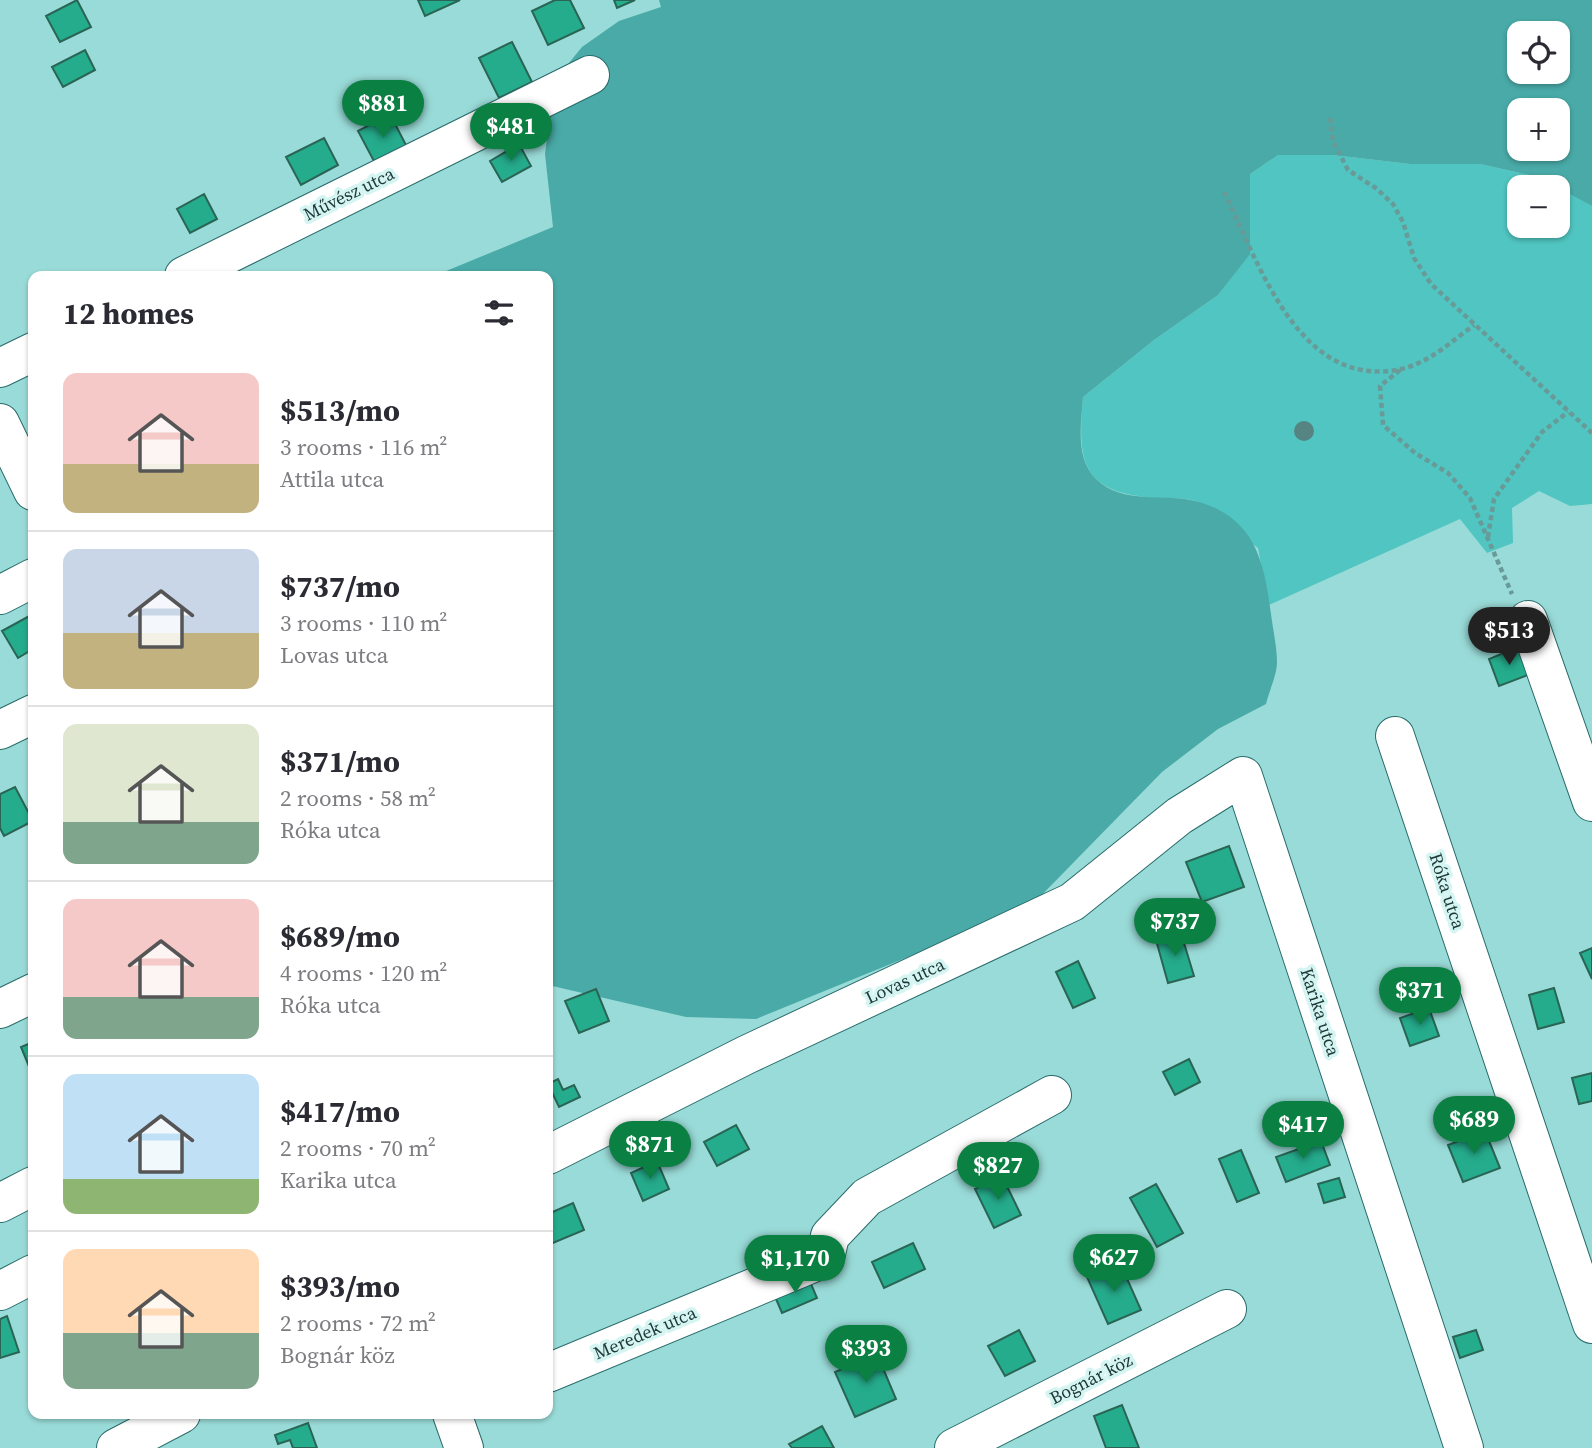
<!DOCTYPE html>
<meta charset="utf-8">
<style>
:root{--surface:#fff;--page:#f7f7f7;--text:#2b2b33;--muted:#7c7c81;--line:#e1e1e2;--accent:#0b8043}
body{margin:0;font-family:"Source Serif 4",serif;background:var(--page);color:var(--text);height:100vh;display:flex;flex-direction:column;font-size:26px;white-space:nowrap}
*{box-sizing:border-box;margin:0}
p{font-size:23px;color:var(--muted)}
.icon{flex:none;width:38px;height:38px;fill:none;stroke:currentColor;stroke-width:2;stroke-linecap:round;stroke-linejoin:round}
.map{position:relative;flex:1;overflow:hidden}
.side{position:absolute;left:28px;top:271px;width:525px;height:1148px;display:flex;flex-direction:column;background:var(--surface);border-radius:14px;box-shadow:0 2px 5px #0004}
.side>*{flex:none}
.buttons{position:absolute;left:1507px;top:21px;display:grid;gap:14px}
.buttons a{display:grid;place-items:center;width:63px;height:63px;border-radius:14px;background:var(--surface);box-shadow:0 2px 5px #0004;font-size:35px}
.price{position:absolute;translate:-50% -60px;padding:0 16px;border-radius:24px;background:var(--accent);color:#fff;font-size:23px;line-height:46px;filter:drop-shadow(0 2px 4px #0008)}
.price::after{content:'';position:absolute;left:50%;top:42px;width:21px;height:16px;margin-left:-10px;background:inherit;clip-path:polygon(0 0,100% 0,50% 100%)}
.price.active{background:#222;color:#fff}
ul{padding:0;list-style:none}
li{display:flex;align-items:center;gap:21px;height:175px;padding:0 35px}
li+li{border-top:2px solid var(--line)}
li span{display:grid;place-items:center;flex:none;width:196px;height:140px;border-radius:14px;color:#555}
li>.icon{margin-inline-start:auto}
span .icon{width:84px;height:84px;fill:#fffc;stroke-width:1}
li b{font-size:30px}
h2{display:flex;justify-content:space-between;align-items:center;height:84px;padding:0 35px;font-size:30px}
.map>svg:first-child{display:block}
.green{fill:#50c5c1}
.forest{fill:#49aaa7;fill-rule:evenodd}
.building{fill:#25ac8c;stroke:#2a6454;stroke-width:2}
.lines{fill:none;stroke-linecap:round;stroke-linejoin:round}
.minor-casing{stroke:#296c6a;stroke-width:40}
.path{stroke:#689a98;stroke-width:4.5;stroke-dasharray:5 3.5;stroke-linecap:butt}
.minor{stroke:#fff;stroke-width:38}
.tree{fill:#568482}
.labels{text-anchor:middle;stroke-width:7;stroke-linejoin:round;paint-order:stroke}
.street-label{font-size:18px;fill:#1d3837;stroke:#d5f5f3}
</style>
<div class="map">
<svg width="1592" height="1448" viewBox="0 0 1592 1448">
<rect width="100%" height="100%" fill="#99dbd8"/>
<path class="green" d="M 1278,155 L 1333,155 L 1410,164 L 1480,164 L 1538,177 L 1557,187 L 1519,187 L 1519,226 L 1558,226 L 1558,187 L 1592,206 L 1592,504 L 1570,506 L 1539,491 L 1512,508 L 1513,543 L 1487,553 L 1460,519 L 1269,605 L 1258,548 C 1239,534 1219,513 1198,502 C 1188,497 1168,499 1156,498 C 1082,493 1077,463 1083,397 L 1154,340 L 1218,295 L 1249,254 L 1250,174 Z"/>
<path class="forest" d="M 659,0 L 1592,0 L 1592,206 L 1538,177 L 1480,164 L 1410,164 L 1333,155 L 1278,155 L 1250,174 L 1250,254 L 1218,295 L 1154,340 L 1083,397 C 1081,424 1075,458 1096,479 C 1123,506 1166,492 1199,502 C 1256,519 1264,562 1271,614 C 1273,630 1277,647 1277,662 C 1277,675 1269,691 1266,704 L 1218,729 L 1162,772 L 1030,907 L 756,1019 L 686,1017 L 548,985 L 548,276 L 434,276 L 553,227 L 545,154 L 555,80 L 582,47 L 619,21 L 661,7 ZM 1519,33 L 1558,33 L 1558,72 L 1519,72 ZM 1519,110 L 1558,110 L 1558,149 L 1519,149 Z"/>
<path class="building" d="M 77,0 L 91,27 L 60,42 L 46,16 Z
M 418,0 L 460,0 L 425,16 Z
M 555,0 L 570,0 L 584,28 L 548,45 L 532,11 Z
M 614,0 L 635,0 L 617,8 Z
M 512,42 L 532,82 L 499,98 L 479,58 Z
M 85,50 L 95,70 L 63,87 L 52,67 Z
M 374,81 L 386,109 L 366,118 L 354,89 Z
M 390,114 L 408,149 L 376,165 L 358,131 Z
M 324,138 L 338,165 L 301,185 L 286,157 Z
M 519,144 L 531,166 L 502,182 L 490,161 Z
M 204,194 L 217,219 L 190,233 L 177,209 Z
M 33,614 L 33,649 L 18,658 L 2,631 Z
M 1518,647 L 1528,675 L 1499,686 L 1489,659 Z
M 15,787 L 33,821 L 4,836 L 0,828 L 0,794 Z
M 1229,846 L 1244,887 L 1202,902 L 1186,862 Z
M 1181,933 L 1194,976 L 1168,983 L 1156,940 Z
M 1592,948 L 1592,979 L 1580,953 Z
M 1078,961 L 1095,998 L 1073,1008 L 1056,972 Z
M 1554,988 L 1564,1022 L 1538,1029 L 1529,995 Z
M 596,989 L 609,1021 L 579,1033 L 565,1001 Z
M 1429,1008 L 1439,1036 L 1410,1046 L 1400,1018 Z
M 33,1042 L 33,1076 L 21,1047 Z
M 1189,1059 L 1200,1082 L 1175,1095 L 1163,1072 Z
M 1592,1073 L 1592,1101 L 1579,1104 L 1572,1078 Z
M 558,1079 L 563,1090 L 574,1085 L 580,1097 L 559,1107 L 548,1084 Z
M 736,1125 L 749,1149 L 717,1166 L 704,1142 Z
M 1485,1131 L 1500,1168 L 1463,1182 L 1448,1145 Z
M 1321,1141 L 1330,1165 L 1286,1182 L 1276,1157 Z
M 1241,1150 L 1259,1193 L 1237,1202 L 1219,1159 Z
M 657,1161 L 669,1189 L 643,1201 L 631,1173 Z
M 1002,1176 L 1021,1215 L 994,1228 L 975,1189 Z
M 1339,1178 L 1345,1197 L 1324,1203 L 1318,1184 Z
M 1156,1184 L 1183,1233 L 1157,1247 L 1130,1198 Z
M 573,1203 L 584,1230 L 548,1245 L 548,1214 Z
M 913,1243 L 925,1269 L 884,1288 L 872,1262 Z
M 1120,1263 L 1141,1310 L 1108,1324 L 1087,1277 Z
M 808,1277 L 817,1298 L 782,1313 L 773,1292 Z
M 7,1316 L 19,1352 L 0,1358 L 0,1319 Z
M 1019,1330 L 1035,1361 L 1005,1376 L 988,1346 Z
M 1476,1330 L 1483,1350 L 1460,1358 L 1453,1337 Z
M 877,1354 L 896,1399 L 855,1417 L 835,1372 Z
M 1122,1405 L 1139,1448 L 1106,1448 L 1094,1416 Z
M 308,1423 L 317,1448 L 293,1448 L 290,1440 L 278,1444 L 275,1435 Z
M 822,1426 L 834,1448 L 792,1448 L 789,1444 Z"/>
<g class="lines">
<g class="minor-casing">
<path id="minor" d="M 184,276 L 590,75
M 0,368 L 33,352
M 0,423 L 33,491
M 0,595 L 33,578
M 1528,620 L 1592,802
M 0,730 L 33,714
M 1395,736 L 1592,1324
M 0,1009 L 33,993
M 548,1155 L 746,1055 L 1072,902 L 1179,816 L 1243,776 L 1464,1448
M 0,1203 L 33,1186
M 0,1291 L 33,1274
M 548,1373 L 825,1258 L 830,1236 L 867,1197 L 1052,1095
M 452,1414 L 464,1448
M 116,1448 L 181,1414
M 954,1448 L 1227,1309"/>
</g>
<path class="path" d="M 1330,118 L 1333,141 L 1348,170 L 1377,189 L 1393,204 L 1403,222 L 1414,258 L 1431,284 L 1592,433
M 1224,192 C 1259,263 1299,391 1401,369 C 1429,363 1452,341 1474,325
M 1400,370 L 1380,386 L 1383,425 L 1415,453 L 1448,473 L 1470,498 L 1512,594
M 1488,537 L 1494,499 L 1542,432 L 1568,412"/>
<use href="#minor" class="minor"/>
</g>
<circle class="tree" cx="1304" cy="431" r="10"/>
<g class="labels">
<g class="street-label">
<text transform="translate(349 194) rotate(-26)" y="6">Művész utca</text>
<text transform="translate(1447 891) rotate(72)" y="6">Róka utca</text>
<text transform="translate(905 981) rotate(-25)" y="6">Lovas utca</text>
<text transform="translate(1320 1012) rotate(72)" y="6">Karika utca</text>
<text transform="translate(645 1333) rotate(-23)" y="6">Meredek utca</text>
<text transform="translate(1091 1379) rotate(-27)" y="6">Bognár köz</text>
</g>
</g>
</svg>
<div class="buttons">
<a><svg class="icon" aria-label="locate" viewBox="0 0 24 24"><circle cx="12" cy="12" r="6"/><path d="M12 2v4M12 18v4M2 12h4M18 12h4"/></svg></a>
<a>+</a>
<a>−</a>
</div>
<b class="price" style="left:383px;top:140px">$881</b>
<b class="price" style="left:511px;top:163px">$481</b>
<b class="price active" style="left:1509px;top:667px">$513</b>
<b class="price" style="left:1175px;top:958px">$737</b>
<b class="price" style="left:1420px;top:1027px">$371</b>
<b class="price" style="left:1474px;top:1156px">$689</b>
<b class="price" style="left:1303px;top:1161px">$417</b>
<b class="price" style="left:650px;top:1181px">$871</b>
<b class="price" style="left:998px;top:1202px">$827</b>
<b class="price" style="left:1114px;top:1294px">$627</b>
<b class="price" style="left:795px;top:1295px">$1,170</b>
<b class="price" style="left:866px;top:1385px">$393</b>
<section class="side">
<h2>12 homes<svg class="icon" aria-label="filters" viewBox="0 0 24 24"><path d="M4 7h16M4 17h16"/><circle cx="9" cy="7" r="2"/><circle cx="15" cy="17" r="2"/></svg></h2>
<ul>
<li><span style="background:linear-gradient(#f6c9c9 65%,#c2b280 0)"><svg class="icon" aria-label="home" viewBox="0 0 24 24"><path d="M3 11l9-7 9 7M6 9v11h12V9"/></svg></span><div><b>$513/mo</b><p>3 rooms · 116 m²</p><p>Attila utca</p></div></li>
<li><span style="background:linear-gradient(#c9d6e8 60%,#c2b280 0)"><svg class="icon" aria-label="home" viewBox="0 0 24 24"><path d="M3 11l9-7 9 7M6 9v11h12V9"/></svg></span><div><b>$737/mo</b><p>3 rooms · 110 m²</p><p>Lovas utca</p></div></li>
<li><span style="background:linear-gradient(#dfe7d0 70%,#7fa58c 0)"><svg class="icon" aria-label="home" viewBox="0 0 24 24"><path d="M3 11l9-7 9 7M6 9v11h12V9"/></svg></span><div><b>$371/mo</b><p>2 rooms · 58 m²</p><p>Róka utca</p></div></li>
<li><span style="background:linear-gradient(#f6c9c9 70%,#7fa58c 0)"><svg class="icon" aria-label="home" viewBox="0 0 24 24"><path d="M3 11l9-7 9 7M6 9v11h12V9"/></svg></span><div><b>$689/mo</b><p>4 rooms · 120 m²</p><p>Róka utca</p></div></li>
<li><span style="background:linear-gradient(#bfe0f5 75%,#8fb573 0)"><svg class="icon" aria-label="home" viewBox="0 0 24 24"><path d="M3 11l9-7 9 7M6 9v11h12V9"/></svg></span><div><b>$417/mo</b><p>2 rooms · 70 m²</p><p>Karika utca</p></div></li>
<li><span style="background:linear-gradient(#ffd9b3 60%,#7fa58c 0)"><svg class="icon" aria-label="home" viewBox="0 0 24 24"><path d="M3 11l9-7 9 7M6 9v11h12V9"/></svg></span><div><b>$393/mo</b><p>2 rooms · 72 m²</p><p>Bognár köz</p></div></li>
</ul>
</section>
</div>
